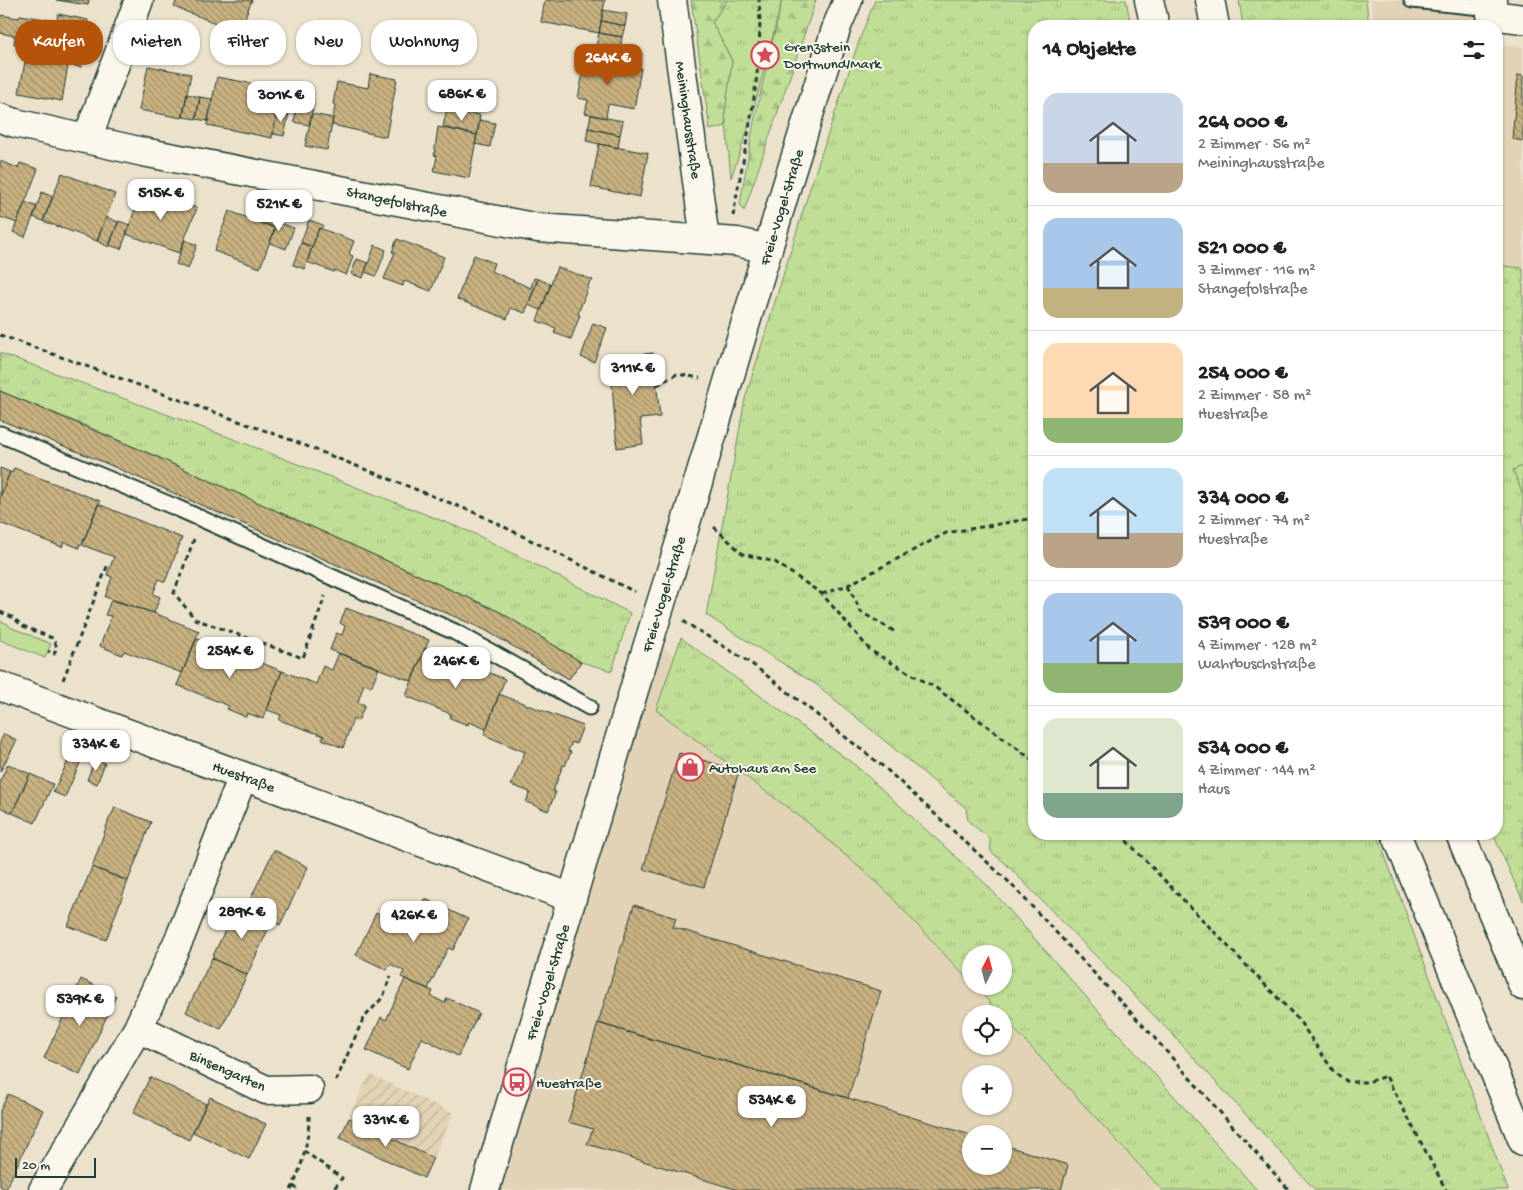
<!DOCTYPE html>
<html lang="de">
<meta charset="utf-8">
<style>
:root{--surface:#fff;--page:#f6f6f6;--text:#222;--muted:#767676;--line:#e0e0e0;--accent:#b45309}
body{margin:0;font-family:"Gochi Hand",sans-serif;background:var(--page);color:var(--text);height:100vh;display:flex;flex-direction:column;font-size:19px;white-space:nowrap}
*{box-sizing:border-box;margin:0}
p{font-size:16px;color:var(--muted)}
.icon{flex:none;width:28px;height:28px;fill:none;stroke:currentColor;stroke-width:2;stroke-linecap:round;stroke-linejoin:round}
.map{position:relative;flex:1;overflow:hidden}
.details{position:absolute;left:1028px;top:20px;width:475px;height:820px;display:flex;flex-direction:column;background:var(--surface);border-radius:20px;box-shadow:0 1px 4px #0004}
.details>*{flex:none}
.top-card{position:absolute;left:15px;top:20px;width:475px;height:45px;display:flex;gap:10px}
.needle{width:32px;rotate:6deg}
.controls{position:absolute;left:962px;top:945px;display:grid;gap:10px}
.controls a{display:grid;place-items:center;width:50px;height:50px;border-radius:50%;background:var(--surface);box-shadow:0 1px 4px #0004;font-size:25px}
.scale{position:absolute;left:15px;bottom:12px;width:81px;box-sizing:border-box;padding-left:5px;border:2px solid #1f3d34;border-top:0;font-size:14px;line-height:18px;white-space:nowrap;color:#1f3d34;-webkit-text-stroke:4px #fbf7ec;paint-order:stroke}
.price{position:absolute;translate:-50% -42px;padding:0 11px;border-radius:10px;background:#fff;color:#222;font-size:16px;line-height:32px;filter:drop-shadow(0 1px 2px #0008)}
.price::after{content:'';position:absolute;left:50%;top:30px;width:15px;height:11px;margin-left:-8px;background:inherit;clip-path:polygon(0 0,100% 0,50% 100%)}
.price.current{background:var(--accent);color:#fff}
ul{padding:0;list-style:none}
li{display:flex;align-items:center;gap:15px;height:125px;padding:0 15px}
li+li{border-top:1px solid var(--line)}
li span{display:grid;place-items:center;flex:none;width:140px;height:100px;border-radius:15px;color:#555}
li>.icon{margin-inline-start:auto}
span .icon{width:60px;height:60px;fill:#fffc;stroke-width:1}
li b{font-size:21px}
h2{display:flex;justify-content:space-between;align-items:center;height:60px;padding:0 15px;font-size:21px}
.tag{padding:0 18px;border-radius:20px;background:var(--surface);box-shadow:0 1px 4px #0004;font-size:18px;line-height:45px}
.tag.current{background:var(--accent);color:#fff}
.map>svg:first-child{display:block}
.built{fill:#e2d3b6;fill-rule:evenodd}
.industrial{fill:url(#industrial-furrows)}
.grass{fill:url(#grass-tufts);stroke:#708e65}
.forest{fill:url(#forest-firs);stroke:#708e65}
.park{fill:#c0de96;stroke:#708e65}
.building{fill:url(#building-back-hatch);stroke:#1f3d34}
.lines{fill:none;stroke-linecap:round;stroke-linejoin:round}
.lane-casing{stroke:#1f3d34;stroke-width:19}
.street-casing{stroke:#1f3d34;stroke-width:31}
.secondary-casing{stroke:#1f3d34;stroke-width:31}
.highway-casing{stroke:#1f3d34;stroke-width:31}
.path{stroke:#1f3d34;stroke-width:3;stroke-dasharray:5 4;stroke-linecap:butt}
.lane{stroke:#fbf7ec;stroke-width:15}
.street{stroke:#fbf7ec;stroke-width:28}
.secondary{stroke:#fbf7ec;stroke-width:28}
.highway{stroke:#fbf7ec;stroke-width:28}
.secondary-bridge-casing{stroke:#1f3d34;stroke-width:31;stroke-linecap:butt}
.secondary-bridge{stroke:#fbf7ec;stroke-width:28}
.labels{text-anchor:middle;stroke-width:4;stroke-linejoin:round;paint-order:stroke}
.poi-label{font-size:15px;fill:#1f3d34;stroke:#fbf7ec;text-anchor:start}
.street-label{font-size:15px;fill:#1f3d34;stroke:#fbf7ec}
</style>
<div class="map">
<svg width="1523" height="1190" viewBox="0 0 1523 1190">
<defs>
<pattern id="industrial-furrows" width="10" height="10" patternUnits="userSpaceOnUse" patternTransform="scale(1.25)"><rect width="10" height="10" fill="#e2d3b6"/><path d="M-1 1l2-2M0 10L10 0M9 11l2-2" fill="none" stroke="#c1b69d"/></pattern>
<pattern id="grass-tufts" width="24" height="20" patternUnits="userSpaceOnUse" patternTransform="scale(1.25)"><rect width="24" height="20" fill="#c0de96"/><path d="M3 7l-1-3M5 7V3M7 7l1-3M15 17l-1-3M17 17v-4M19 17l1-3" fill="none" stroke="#a5bf82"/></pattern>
<pattern id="forest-firs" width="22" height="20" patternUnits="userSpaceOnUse" patternTransform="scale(1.25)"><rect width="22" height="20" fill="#c0de96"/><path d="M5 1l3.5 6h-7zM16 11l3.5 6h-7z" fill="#a5bf82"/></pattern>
<pattern id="building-back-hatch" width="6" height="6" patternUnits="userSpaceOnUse" patternTransform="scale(1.25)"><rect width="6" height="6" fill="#c9b181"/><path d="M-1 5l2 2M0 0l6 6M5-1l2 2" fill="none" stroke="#a3916a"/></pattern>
</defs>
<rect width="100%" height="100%" fill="#ece2cc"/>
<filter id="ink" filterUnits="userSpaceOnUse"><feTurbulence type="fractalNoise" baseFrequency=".02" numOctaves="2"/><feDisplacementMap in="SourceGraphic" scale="10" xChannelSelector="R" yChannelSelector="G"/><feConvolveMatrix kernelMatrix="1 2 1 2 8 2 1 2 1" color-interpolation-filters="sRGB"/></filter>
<g filter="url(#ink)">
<path class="built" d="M 1371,0 L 1508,0 L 1480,26 L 1374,26 Z
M 1496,44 L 1523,47 L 1523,466 L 1496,373 Z
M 657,642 L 885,819 L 1218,1190 L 485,1190 ZM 971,954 L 1004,954 L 1004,986 L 971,986 ZM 971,1014 L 1004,1014 L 1004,1046 L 971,1046 ZM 971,1074 L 1004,1074 L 1004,1106 L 971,1106 ZM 971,1134 L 1004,1134 L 1004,1166 L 971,1166 Z"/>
<path class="industrial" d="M 369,1074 L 454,1113 L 424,1178 L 340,1138 Z"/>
<path class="grass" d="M 727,0 L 782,0 L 751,120 L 731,178 L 725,112 L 732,61 L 712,22 Z
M 875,0 L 1126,0 L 1131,26 L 1034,26 L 1034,834 L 1377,834 L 1508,1190 L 1315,1190 L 1171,1033 L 1005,863 L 991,852 L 990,839 L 968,821 L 966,808 L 817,685 L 706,615 L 745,399 L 811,185 L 859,41 Z
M 1239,0 L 1366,0 L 1369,26 L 1243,26 Z
M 1496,265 L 1523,268 L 1523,466 L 1513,470 L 1523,494 L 1523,901 L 1493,834 L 1496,834 Z
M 0,353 L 239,441 L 473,533 L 630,613 L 612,671 L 581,662 L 500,612 L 89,427 L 0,391 Z
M 681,638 L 855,765 L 988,886 L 1257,1190 L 1162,1190 L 1004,1018 L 1004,1014 L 1000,1014 L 975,986 L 1004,986 L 1004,954 L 971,954 L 971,983 L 883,888 L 807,822 L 656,710 Z"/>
<path class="forest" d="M 691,0 L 727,0 L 712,22 L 732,61 L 725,112 L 726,126 L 710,130 Z
M 782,0 L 816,0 L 744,211 L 740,204 L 754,121 Z"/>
<path class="park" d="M 1523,466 L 1523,494 L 1513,470 Z
M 0,621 L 8,624 L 10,627 L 51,644 L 45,658 L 0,640 Z"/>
<path class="building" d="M 56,0 L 89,0 L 88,5 Z
M 177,0 L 252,0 L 239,32 L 174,7 Z
M 545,0 L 605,0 L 599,33 L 541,22 Z
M 603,10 L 627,14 L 625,26 L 601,21 Z
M 58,14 L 88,20 L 85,37 L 55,32 Z
M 0,15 L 19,18 L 20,15 L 57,21 L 55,32 L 72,35 L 72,38 L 86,40 L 81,67 L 68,65 L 62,101 L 19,93 L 28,46 L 14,44 L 15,36 L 0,33 Z
M 601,21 L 625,26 L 622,37 L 599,33 Z
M 599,33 L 622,37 L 620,50 L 596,46 Z
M 619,49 L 642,54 L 639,68 L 616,64 Z
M 586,58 L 641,68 L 634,109 L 608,104 L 606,118 L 585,113 L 588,100 L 578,98 Z
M 148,66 L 191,74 L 182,118 L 139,110 Z
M 370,74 L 397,79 L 386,137 L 332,125 L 335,105 L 333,104 L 337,82 L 368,88 Z
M 1518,75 L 1523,76 L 1523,141 L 1512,139 Z
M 217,77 L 281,89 L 272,138 L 207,125 Z
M 187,94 L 200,97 L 196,119 L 183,117 Z
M 200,97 L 212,99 L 208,121 L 196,119 Z
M 298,100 L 314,103 L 309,125 L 294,122 Z
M 447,109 L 480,115 L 477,135 L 443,127 Z
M 277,111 L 289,113 L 284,136 L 273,134 Z
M 312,114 L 333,118 L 327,150 L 305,146 Z
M 591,115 L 623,121 L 620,135 L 588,128 Z
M 480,120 L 495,123 L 490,147 L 475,144 Z
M 438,127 L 477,135 L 469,178 L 434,171 L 437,156 L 434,155 Z
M 588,128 L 620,135 L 618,148 L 586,141 Z
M 599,144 L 648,153 L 640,197 L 591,187 Z
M 0,161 L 18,168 L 20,163 L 38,169 L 17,223 L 0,217 Z
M 62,173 L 115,194 L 97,241 L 43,221 Z
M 143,188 L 197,208 L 179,253 L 126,234 Z
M 42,192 L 53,197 L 43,221 L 33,217 Z
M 25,202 L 37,207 L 25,237 L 13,232 Z
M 229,211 L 275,228 L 260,268 L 214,251 Z
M 259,216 L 294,228 L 286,249 L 270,243 L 275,228 L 257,221 Z
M 106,217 L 118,222 L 109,247 L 97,241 Z
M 309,220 L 323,225 L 321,229 L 319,228 L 312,247 L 301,242 Z
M 119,221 L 130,225 L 121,249 L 109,245 Z
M 319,228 L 354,241 L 349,254 L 353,256 L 346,276 L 344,274 L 334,270 L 334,272 L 307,262 Z
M 397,239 L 444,257 L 431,291 L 404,281 L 403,286 L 384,279 L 395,252 L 392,252 Z
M 185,240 L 197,245 L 188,269 L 176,264 Z
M 301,243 L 312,247 L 305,269 L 293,265 Z
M 375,245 L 386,250 L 376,276 L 365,272 Z
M 474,255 L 494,263 L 491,271 L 531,288 L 534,278 L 538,279 L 525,313 L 511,308 L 507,319 L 457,299 Z
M 357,259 L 368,263 L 363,278 L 351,274 Z
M 557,267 L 593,280 L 592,282 L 590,281 L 578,314 L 580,315 L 571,339 L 554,333 L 556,328 L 537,321 Z
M 538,279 L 551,284 L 541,310 L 528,305 Z
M 593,323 L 607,328 L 594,362 L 581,357 Z
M 653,353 L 660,417 L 640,419 L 643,444 L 617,448 L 610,358 Z
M 0,391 L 153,455 L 500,612 L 581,662 L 569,679 L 485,630 L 103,462 L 0,420 Z
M 0,468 L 10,472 L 0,497 Z
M 14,468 L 100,501 L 82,545 L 79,544 L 79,548 L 64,542 L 62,547 L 0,523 L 0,497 L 10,472 L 12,473 Z
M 98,504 L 182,538 L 165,582 L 159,579 L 153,594 L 160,597 L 154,613 L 105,597 L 112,577 L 107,575 L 114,557 L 82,545 Z
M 111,600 L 154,613 L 199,631 L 182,673 L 124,651 L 122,655 L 100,646 L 111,616 L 105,615 Z
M 346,608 L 429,640 L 411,681 L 330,650 L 336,633 L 342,635 L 345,626 L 340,623 Z
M 197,638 L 282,671 L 263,719 L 247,713 L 246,717 L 227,709 L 229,706 L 177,685 Z
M 425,648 L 505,679 L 486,729 L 469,722 L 468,725 L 450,718 L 451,714 L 406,696 Z
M 339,653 L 379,668 L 371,687 L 364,684 L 358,702 L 365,705 L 358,721 L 353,719 L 343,748 L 322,739 L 324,736 L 279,720 L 281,715 L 267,710 L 282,671 L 316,684 L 323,666 L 332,670 Z
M 499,694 L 583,726 L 576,744 L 572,742 L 568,751 L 571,752 L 565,766 L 563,765 L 553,791 L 556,792 L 548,811 L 526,802 L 530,792 L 511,785 L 525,752 L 484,735 Z
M 4,734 L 17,740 L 0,772 L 0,742 Z
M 679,753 L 739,771 L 704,887 L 643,869 Z
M 69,759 L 80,763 L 65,797 L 53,792 Z
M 95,759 L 105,763 L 97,784 L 87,780 Z
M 8,764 L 30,774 L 12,813 L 0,807 L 0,781 Z
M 30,774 L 53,784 L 35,823 L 12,813 Z
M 114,807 L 151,822 L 128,881 L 92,867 L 109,819 L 114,810 Z
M 274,850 L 308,867 L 280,925 L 246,908 Z
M 92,867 L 128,881 L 106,940 L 68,926 Z
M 425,899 L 468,919 L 453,950 L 448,948 L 428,989 L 401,977 L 404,971 L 390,964 L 387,970 L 356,955 L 376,913 L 411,930 Z
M 237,905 L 272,921 L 247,975 L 212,958 Z
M 634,905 L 676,918 L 673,927 L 881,991 L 848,1098 L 598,1023 Z
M 212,958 L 247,975 L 221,1029 L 186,1012 Z
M 81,979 L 116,996 L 80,1075 L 44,1058 Z
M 405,979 L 433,991 L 431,996 L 445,1003 L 447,998 L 479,1013 L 458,1056 L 422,1038 L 408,1069 L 366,1050 L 381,1017 L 386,1020 Z
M 598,1023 L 971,1135 L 971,1166 L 1004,1166 L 1004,1145 L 1068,1165 L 1061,1190 L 738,1190 L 587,1144 L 593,1129 L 568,1122 Z
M 150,1077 L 206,1104 L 189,1140 L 133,1113 Z
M 8,1094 L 43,1110 L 6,1189 L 0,1186 L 0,1111 Z
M 210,1097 L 266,1124 L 249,1159 L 193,1132 Z
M 349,1118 L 433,1158 L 424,1178 L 340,1138 Z"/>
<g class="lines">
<g class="lane-casing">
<path id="lane" d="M 1412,0 L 1491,8
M 0,434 L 175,507 L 455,632 L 589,707"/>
</g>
<g class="street-casing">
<path id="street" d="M 672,0 L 705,239
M 1492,0 L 1491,15 L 1523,19
M 0,118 L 15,123 L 143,152 L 538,228 L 737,242 L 768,249
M 87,139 L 139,0
M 0,686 L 572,898
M 138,1028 L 266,1090 L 309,1089
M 43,1190 L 138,1028 L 181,935 L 243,776"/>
</g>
<g class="secondary-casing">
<path id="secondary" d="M 681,539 L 790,175 L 837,26 L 848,0
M 485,1190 L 636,683"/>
</g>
<g class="highway-casing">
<path id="highway" d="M 1149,0 L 1155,26
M 1210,0 L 1215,26
M 1396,834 L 1523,1141
M 1460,834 L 1523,986"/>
</g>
<path class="path" d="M 733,216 C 745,145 764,72 759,0
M 0,335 L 291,440 L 478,514 L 635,592
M 657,385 L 677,374 L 700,378
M 714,527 L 743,554 L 775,562 L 822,594 L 871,651 L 936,688 L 1034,761
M 194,539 L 174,593 L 195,619 L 303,658 L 325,596
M 848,585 L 861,612 L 897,633
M 822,594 L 848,585 L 946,533 L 1034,518
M 0,612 L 12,617 L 23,626 L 52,638 L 57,647 L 54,654 L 48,651
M 683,621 L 752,664 L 885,768 L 1010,883 L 1150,1033 L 1289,1190
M 63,680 L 108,564
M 1120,834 L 1298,1019 L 1334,1072 L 1348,1082 L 1368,1082 L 1386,1076 L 1446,1190
M 336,1081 L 363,1019 L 383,997 L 391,976
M 304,1151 L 342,1178 L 333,1190
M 293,1186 L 299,1190
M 291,1190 C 302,1168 309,1140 309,1116"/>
<use href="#lane" class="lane"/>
<use href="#street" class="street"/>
<use href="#secondary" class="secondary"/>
<use href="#highway" class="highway"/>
<g class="secondary-bridge-casing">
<path id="secondary-bridge" d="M 636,683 L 681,539"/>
</g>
<use href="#secondary-bridge" class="secondary-bridge"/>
</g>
</g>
<defs>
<g id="sight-ring" transform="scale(1.4375)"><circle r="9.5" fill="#fbf7ec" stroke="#d1495b" stroke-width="1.5"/><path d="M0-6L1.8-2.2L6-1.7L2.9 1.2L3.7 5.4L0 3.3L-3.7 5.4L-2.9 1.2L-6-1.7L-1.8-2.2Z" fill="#d1495b"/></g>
<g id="shop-ring" transform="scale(1.4375)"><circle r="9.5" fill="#fbf7ec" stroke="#d1495b" stroke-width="1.5"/><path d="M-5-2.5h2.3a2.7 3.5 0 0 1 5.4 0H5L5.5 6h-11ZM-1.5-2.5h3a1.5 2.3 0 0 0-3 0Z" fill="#d1495b"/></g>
<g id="bus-ring" transform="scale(1.4375)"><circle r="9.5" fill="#fbf7ec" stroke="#d1495b" stroke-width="1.5"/><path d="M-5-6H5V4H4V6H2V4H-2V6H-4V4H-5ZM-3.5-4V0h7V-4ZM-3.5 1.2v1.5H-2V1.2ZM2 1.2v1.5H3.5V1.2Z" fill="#d1495b"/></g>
</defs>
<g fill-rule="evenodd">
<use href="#sight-ring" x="765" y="55"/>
<use href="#shop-ring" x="690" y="767"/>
<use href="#bus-ring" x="517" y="1082"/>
</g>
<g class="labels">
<g class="poi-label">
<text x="784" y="51">Grenzstein<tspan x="784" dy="17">Dortmund/Mark</tspan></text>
<text x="709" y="772">Autohaus am See</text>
<text x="536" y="1087">Huestraße</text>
</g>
<g class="street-label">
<text transform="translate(689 120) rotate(82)" y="5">Meininghausstraße</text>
<text transform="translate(397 201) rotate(12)" y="5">Stangefolstraße</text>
<text transform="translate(781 207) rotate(-73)" y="5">Freie-Vogel-Straße</text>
<text transform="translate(663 594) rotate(-73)" y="5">Freie-Vogel-Straße</text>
<text transform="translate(244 776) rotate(20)" y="5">Huestraße</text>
<text transform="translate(547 982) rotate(-73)" y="5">Freie-Vogel-Straße</text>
<text transform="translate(228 1070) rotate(24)" y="5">Binsengarten</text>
</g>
</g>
</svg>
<div class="controls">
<a><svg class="needle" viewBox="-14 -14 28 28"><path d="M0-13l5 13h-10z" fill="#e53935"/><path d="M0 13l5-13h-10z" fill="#767676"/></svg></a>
<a><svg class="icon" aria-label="locate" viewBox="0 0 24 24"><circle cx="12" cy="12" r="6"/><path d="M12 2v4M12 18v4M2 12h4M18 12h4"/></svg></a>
<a>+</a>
<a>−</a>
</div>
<div class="scale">20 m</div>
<b class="price current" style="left:608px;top:86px">264K €</b>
<b class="price" style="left:462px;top:122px">686K €</b>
<b class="price" style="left:281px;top:123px">301K €</b>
<b class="price" style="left:161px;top:221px">515K €</b>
<b class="price" style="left:279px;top:232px">521K €</b>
<b class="price" style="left:633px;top:396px">311K €</b>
<b class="price" style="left:230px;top:679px">254K €</b>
<b class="price" style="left:456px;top:689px">246K €</b>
<b class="price" style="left:96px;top:772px">334K €</b>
<b class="price" style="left:242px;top:940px">289K €</b>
<b class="price" style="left:414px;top:943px">426K €</b>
<b class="price" style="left:80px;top:1027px">539K €</b>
<b class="price" style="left:772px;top:1128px">534K €</b>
<b class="price" style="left:386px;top:1148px">331K €</b>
<div class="top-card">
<a class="tag current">Kaufen</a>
<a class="tag">Mieten</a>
<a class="tag">Filter</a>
<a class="tag">Neu</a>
<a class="tag">Wohnung</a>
</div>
<section class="details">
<h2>14 Objekte<svg class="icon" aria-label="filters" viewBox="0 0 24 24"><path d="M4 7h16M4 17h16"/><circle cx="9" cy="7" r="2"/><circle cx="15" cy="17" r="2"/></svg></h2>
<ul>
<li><span style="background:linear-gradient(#c9d6e8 70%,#b9a48a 0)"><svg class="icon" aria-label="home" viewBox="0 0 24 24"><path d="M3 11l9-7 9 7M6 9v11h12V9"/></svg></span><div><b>264 000 €</b><p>2 Zimmer · 56 m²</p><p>Meininghausstraße</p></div></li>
<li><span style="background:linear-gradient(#a9c7e8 70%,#c2b280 0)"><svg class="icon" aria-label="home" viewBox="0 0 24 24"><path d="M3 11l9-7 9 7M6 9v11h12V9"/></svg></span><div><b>521 000 €</b><p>3 Zimmer · 116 m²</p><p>Stangefolstraße</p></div></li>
<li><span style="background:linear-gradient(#ffd9b3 75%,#8fb573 0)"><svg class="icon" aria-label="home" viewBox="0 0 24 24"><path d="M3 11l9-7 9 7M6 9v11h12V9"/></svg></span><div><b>254 000 €</b><p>2 Zimmer · 58 m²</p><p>Huestraße</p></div></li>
<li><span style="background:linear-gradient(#bfe0f5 65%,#b9a48a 0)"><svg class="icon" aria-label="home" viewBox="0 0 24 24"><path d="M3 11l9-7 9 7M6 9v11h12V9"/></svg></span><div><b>334 000 €</b><p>2 Zimmer · 74 m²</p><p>Huestraße</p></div></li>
<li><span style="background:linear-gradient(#a9c7e8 70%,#8fb573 0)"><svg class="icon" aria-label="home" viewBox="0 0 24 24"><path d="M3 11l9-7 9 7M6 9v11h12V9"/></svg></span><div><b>539 000 €</b><p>4 Zimmer · 128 m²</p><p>Wahrbuschstraße</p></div></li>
<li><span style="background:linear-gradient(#dfe7d0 75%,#7fa58c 0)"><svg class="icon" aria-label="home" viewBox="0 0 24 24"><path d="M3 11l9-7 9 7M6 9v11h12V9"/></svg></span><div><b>534 000 €</b><p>4 Zimmer · 144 m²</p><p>Haus</p></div></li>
</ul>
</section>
</div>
